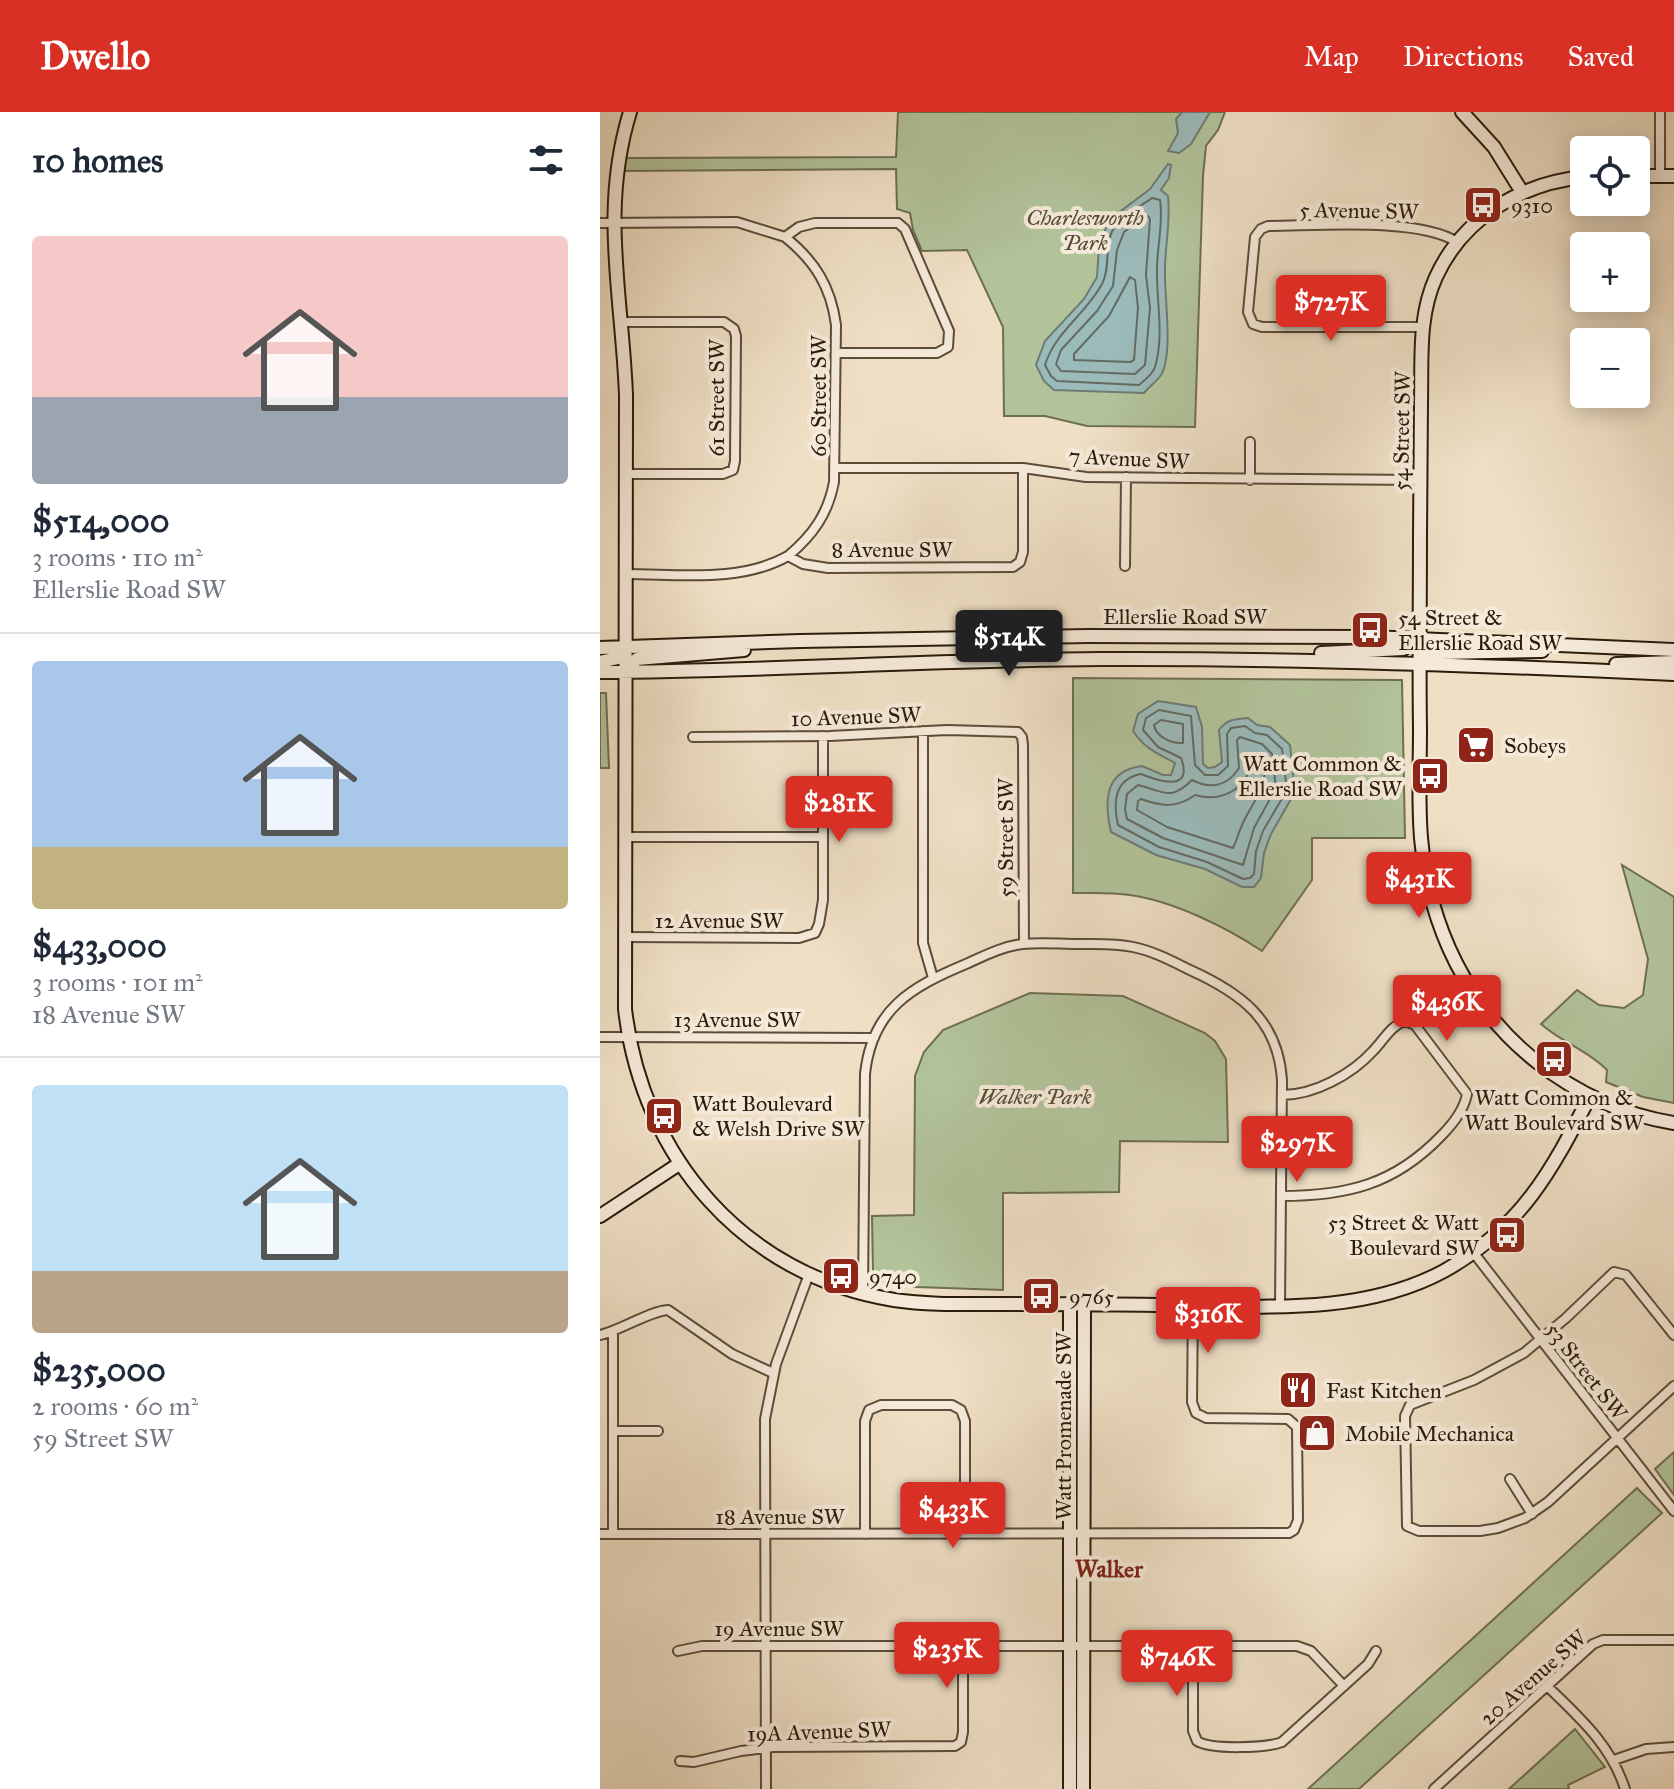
<!DOCTYPE html>
<meta charset="utf-8">
<style>
:root{--surface:#fff;--page:#f2f2f3;--text:#1f2937;--muted:#747a83;--line:#e0e1e3;--accent:#d93025}
body{margin:0;font-family:"IM FELL Great Primer",serif;background:var(--page);color:var(--text);height:100vh;display:flex;flex-direction:column;font-size:30px;white-space:nowrap}
*{box-sizing:border-box;margin:0}
p{font-size:26px;color:var(--muted)}
.icon{flex:none;width:44px;height:44px;fill:none;stroke:currentColor;stroke-width:2;stroke-linecap:round;stroke-linejoin:round}
.map{position:relative;flex:1;overflow:hidden}
.drawer{display:flex;flex-direction:column;background:var(--surface);width:600px}
.drawer>*{flex:none}
.tools{position:absolute;left:970px;top:24px;display:grid;gap:16px}
.tools a{display:grid;place-items:center;width:80px;height:80px;border-radius:8px;background:var(--surface);box-shadow:0 4px 20px #0003;font-size:40px}
.price{position:absolute;translate:-50% -68px;padding:0 18px;border-radius:8px;background:var(--accent);color:#fff;font-size:26px;line-height:52px;filter:drop-shadow(0 2px 4px #0008)}
.price::after{content:'';position:absolute;left:50%;top:48px;width:24px;height:18px;margin-left:-12px;background:inherit;clip-path:polygon(0 0,100% 0,50% 100%)}
.price.current{background:#222;color:#fff}
ul{padding:0;list-style:none}
li{display:grid;align-content:center;gap:16px;height:424px;padding:0 32px}
li+li{border-top:2px solid var(--line)}
li span{display:grid;place-items:center;height:248px;border-radius:8px;color:#555}
li>.icon{margin-inline-start:auto}
span .icon{width:144px;height:144px;fill:#fffc;stroke-width:1}
li b{font-size:34px}
h2{display:flex;justify-content:space-between;align-items:center;height:96px;padding:0 32px;font-size:34px}
header{display:flex;align-items:center;gap:48px;box-sizing:border-box;height:112px;padding:0 40px;background:var(--accent);color:#fff}
header strong{font-size:38px}
nav{display:flex;gap:44px;margin-inline-start:auto;font-size:28px}
main{display:flex;flex:1;min-height:0}
.map>svg:first-child{display:block}
.green{fill:#b2c39a;stroke:#6e6f52;stroke-width:2}
.water{fill:#9bbbbb;stroke:#6e7b74;stroke-width:2}
.lines{fill:none;stroke-linecap:round;stroke-linejoin:round}
.shore{stroke:#636b62;stroke-width:2}
.street-casing{stroke:#5c4c39;stroke-width:12}
.secondary-casing{stroke:#2b1b0a;stroke-width:16}
.street{stroke:#f5ead9;stroke-width:8}
.secondary{stroke:#f5ead9;stroke-width:12}
.labels{text-anchor:middle;stroke-width:8;stroke-linejoin:round;paint-order:stroke}
.poi-label{font-size:22px;fill:#2b1b0a;stroke:#f5ead9;text-anchor:start}
.street-label{font-size:22px;fill:#2b1b0a;stroke:#f5ead9}
.park-label{font-size:22px;font-style:italic;fill:#544d35;stroke:#f5ead9}
.neighbourhood-label{font-size:24px;font-weight:bold;fill:#7a1f14;stroke:#f5ead9}
</style>
<header>
<strong>Dwello</strong>
<nav><a>Map</a><a>Directions</a><a>Saved</a></nav>
</header>
<main>
<section class="drawer">
<h2>10 homes<svg class="icon" aria-label="filters" viewBox="0 0 24 24"><path d="M4 7h16M4 17h16"/><circle cx="9" cy="7" r="2"/><circle cx="15" cy="17" r="2"/></svg></h2>
<ul>
<li><span style="background:linear-gradient(#f6c9c9 65%,#9aa5b1 0)"><svg class="icon" aria-label="home" viewBox="0 0 24 24"><path d="M3 11l9-7 9 7M6 9v11h12V9"/></svg></span><div><b>$514,000</b><p>3 rooms · 110 m²</p><p>Ellerslie Road SW</p></div></li>
<li><span style="background:linear-gradient(#a9c7e8 75%,#c2b280 0)"><svg class="icon" aria-label="home" viewBox="0 0 24 24"><path d="M3 11l9-7 9 7M6 9v11h12V9"/></svg></span><div><b>$433,000</b><p>3 rooms · 101 m²</p><p>18 Avenue SW</p></div></li>
<li><span style="background:linear-gradient(#bfe0f5 75%,#b9a48a 0)"><svg class="icon" aria-label="home" viewBox="0 0 24 24"><path d="M3 11l9-7 9 7M6 9v11h12V9"/></svg></span><div><b>$235,000</b><p>2 rooms · 60 m²</p><p>59 Street SW</p></div></li>
</ul>
</section>
<div class="map">
<svg width="1074" height="1677" viewBox="0 0 1074 1677">
<rect width="100%" height="100%" fill="#efdfc5"/>
<filter id="stains"><feTurbulence type="fractalNoise" baseFrequency=".0025" numOctaves="4"/><feColorMatrix values="0 0 0 0 .2 0 0 0 0 .09 0 0 0 0 .02 0 0 0 .5 -.17"/></filter>
<radialGradient id="worn" r=".72"><stop offset=".6" stop-color="#630" stop-opacity="0"/><stop offset="1" stop-color="#630" stop-opacity=".3"/></radialGradient>
<path class="green" d="M 298,0 L 625,0 L 618,18 L 606,34 L 603,64 L 595,315 L 487,314 L 445,304 L 404,304 L 403,215 L 367,138 L 322,139 L 313,118 L 310,101 L 297,97 L 296,57 L 20,59 L 24,46 L 296,45 Z
M 473,566 L 802,568 L 805,726 L 712,726 L 712,768 L 662,839 C 626,815 573,789 530,783 C 512,780 492,781 473,781 Z
M 0,581 L 6,581 L 9,656 L 0,656 Z
M 1022,753 L 1074,785 L 1074,991 L 1043,985 L 1006,970 L 1007,958 C 989,939 961,930 941,912 L 977,878 L 999,893 L 1024,896 L 1043,883 L 1048,847 Z
M 430,881 L 523,884 L 605,921 L 615,929 L 626,947 L 628,1030 L 520,1029 L 519,1080 L 403,1081 L 403,1178 L 316,1175 L 280,1169 L 273,1161 L 272,1104 L 314,1103 L 315,964 L 324,940 L 343,918 Z
M 1074,1340 L 1074,1383 L 1055,1357 Z
M 1037,1376 L 1062,1401 L 759,1677 L 708,1677 Z
M 975,1617 L 1005,1655 L 968,1673 L 969,1677 L 909,1677 Z"/>
<path class="water" d="M 582,0 L 610,0 L 591,32 L 579,41 L 568,39 L 578,21 L 576,7 Z
M 568,52 L 571,53 L 569,66 L 561,78 L 568,84 C 571,111 564,138 565,165 C 565,188 573,243 561,263 C 557,269 549,275 544,281 L 454,278 L 444,269 L 436,253 L 445,229 L 484,187 L 497,165 L 499,134 L 509,108 L 550,77 Z
M 558,589 L 596,595 L 602,615 L 603,652 L 608,656 L 615,655 L 622,650 L 619,618 C 627,607 635,607 648,606 L 657,613 L 670,615 L 690,633 L 695,680 L 671,722 L 664,741 L 661,766 L 654,775 L 642,775 L 605,757 L 556,743 L 511,720 C 504,689 504,659 542,654 L 563,663 L 571,663 L 575,651 C 557,641 545,637 533,619 L 538,602 Z"/>
<g class="lines">
<path class="shore" d="M 552,86 L 560,88 C 564,112 556,138 557,162 C 557,193 564,225 555,255 C 553,262 545,268 539,273 L 457,269 L 451,264 L 445,253 C 455,220 486,202 502,172 C 512,154 502,129 517,112 C 525,102 541,94 552,86 Z
M 544,104 L 548,104 L 550,107 L 546,163 L 550,196 L 545,253 L 535,262 L 461,259 L 456,252 L 461,238 L 497,199 L 513,174 L 517,138 L 524,120 Z
M 530,165 L 535,168 L 538,196 L 534,248 L 530,250 L 474,248 L 474,242 L 509,204 Z
M 559,598 L 591,604 L 595,653 L 605,663 L 618,663 L 628,654 L 627,622 L 631,616 L 645,614 L 655,621 L 667,623 L 682,637 L 687,678 L 663,719 L 656,739 L 654,762 L 650,766 L 643,767 L 607,750 L 559,735 L 518,713 C 513,691 514,667 541,662 C 558,669 594,681 581,646 L 558,635 L 543,618 L 546,606 Z
M 561,608 L 583,612 L 583,631 C 572,632 556,625 554,613 Z
M 640,625 L 662,632 L 672,642 L 676,676 L 654,716 L 643,753 L 563,726 L 527,707 L 525,697 L 527,682 L 538,673 C 563,679 570,690 592,668 C 610,677 627,675 639,656 L 637,628 Z
M 657,644 C 677,664 651,692 643,711 C 639,719 637,728 633,736 L 567,715 L 537,698 L 538,689 L 541,687 C 561,694 576,697 595,683 C 623,691 649,676 652,646 Z"/>
<g class="street-casing">
<path id="street" d="M 1060,64 L 1060,0
M 0,111 L 137,110 L 185,125 L 199,115 L 215,111 L 298,111 L 305,117 L 349,219 L 348,235 L 337,241 L 236,241
M 185,125 C 215,149 231,175 236,213 L 234,370 C 228,402 213,423 188,444
M 19,210 L 124,210 L 134,217 L 136,224 L 135,349 L 133,358 L 123,362 L 26,362
M 823,215 L 662,215 L 653,212 L 648,200 L 655,125 L 661,117 L 668,114 C 716,114 818,105 857,130
M 650,330 L 650,368
M 236,356 L 423,356 L 486,365 L 820,368
M 525,454 L 526,365
M 26,462 C 80,462 140,471 188,444 L 203,452 L 228,456 L 413,455 L 420,450 L 423,440 L 423,356
M 323,619 L 323,831 L 333,866
M 93,625 L 230,624 L 347,618 L 418,620 L 422,625 L 423,633 L 424,832
M 24,725 L 222,725
M 24,825 L 199,826 L 215,821 L 219,812 L 223,788 L 223,624
M 0,925 L 274,926
M 681,1084 C 746,1084 794,1073 841,1024 C 852,1013 864,998 867,982 L 815,913 L 805,909 C 791,913 783,929 773,939 C 751,963 714,983 682,983
M 873,1140 L 1074,1399
M 263,1182 L 265,962 C 272,897 311,875 366,852 C 384,844 403,834 423,832 C 441,830 460,832 478,832 C 497,832 515,831 533,835 C 553,839 572,849 590,858 C 641,881 678,908 682,968 L 680,1193
M 13,1220 L 13,1422
M 0,1223 C 21,1218 50,1199 68,1198 L 132,1242 L 173,1261
M 1074,1223 L 1026,1163 L 1014,1160 L 966,1206 L 924,1241 L 874,1268 L 810,1293 L 805,1304 L 807,1414 L 819,1419 L 880,1419 L 898,1416 L 925,1406 L 948,1390 L 1074,1274
M 14,1319 L 58,1319
M 910,1367 L 932,1402
M 0,1422 L 689,1421 L 694,1418 L 698,1408 L 697,1315 L 688,1307 L 606,1306 L 596,1301 L 592,1290 L 593,1193
M 265,1422 L 265,1309 L 269,1298 L 281,1293 L 352,1293 L 361,1298 L 365,1309 L 365,1422
M 593,1534 L 593,1619 L 597,1629 C 611,1638 667,1636 682,1630 L 768,1552 L 776,1539
M 78,1539 L 102,1534 L 697,1534 L 711,1539 L 744,1574
M 947,1574 C 979,1605 1011,1633 1025,1677
M 1014,1648 L 1046,1637 L 1074,1635
M 80,1649 L 94,1650 L 141,1639 L 173,1635 L 355,1634 L 361,1630 L 363,1620 L 363,1533
M 166,1677 L 165,1307 L 176,1252 L 209,1162
M 834,1677 L 993,1532 L 1003,1528 L 1074,1528"/>
</g>
<g class="secondary-casing">
<path id="secondary" d="M 30,0 C 0,98 22,182 26,283 L 25,897 C 42,1045 144,1164 294,1188 C 328,1193 363,1192 398,1192 C 451,1192 504,1192 556,1193 C 652,1193 757,1206 844,1159 C 921,1116 951,1060 990,984
M 862,0 L 894,35 L 922,80
M 1036,64 L 1074,64
M 984,65 C 921,71 863,106 836,165 C 818,204 822,248 821,290 C 821,334 820,379 820,423 C 820,488 819,552 820,617 C 820,653 818,690 821,726 C 829,814 867,895 937,950 C 978,982 1023,1003 1074,1011
M 0,536 L 200,529 L 489,524 L 771,525 L 1074,538
M 721,541 L 803,537 L 819,527
M 822,549 L 840,541 L 942,539
M 0,550 L 18,546 L 27,536
M 1016,552 L 1074,550
M 25,559 L 37,547 L 144,538
M 0,560 C 167,559 334,548 501,547 C 692,546 883,553 1074,562
M 0,1104 L 79,1052
M 470,1677 L 470,1192
M 483,1677 L 484,1192"/>
</g>
<use href="#street" class="street"/>
<use href="#secondary" class="secondary"/>
</g>
<defs>
<g id="bus-square" transform="scale(2)"><rect x="-9" y="-9" width="18" height="18" rx="4" fill="#8f2418" stroke="#f5ead9"/><path d="M-5-6H5V4H4V6H2V4H-2V6H-4V4H-5ZM-3.5-4V0h7V-4ZM-3.5 1.2v1.5H-2V1.2ZM2 1.2v1.5H3.5V1.2Z" fill="#fff"/></g>
<g id="supermarket-square" transform="scale(2)"><rect x="-9" y="-9" width="18" height="18" rx="4" fill="#8f2418" stroke="#f5ead9"/><path d="M-6-5.5h2.5l.6 2H6L4.5 2H-2.5L-4.4-4H-6ZM-1.5 3.2a1.3 1.3 0 1 0 .1 0ZM3 3.2a1.3 1.3 0 1 0 .1 0Z" fill="#fff"/></g>
<g id="restaurant-square" transform="scale(2)"><rect x="-9" y="-9" width="18" height="18" rx="4" fill="#8f2418" stroke="#f5ead9"/><path d="M-5-6h1v4h1v-4h1v4h1v-4h1v5L-1.5 .5V6h-2V.5L-5-1ZM5-6V6H3V1.5H1.5Q1.5-4 5-6Z" fill="#fff"/></g>
<g id="shop-square" transform="scale(2)"><rect x="-9" y="-9" width="18" height="18" rx="4" fill="#8f2418" stroke="#f5ead9"/><path d="M-5-2.5h2.3a2.7 3.5 0 0 1 5.4 0H5L5.5 6h-11ZM-1.5-2.5h3a1.5 2.3 0 0 0-3 0Z" fill="#fff"/></g>
</defs>
<g fill-rule="evenodd">
<use href="#bus-square" x="883" y="93"/>
<use href="#bus-square" x="770" y="518"/>
<use href="#supermarket-square" x="876" y="633"/>
<use href="#bus-square" x="830" y="664"/>
<use href="#bus-square" x="954" y="947"/>
<use href="#bus-square" x="64" y="1004"/>
<use href="#bus-square" x="907" y="1123"/>
<use href="#bus-square" x="241" y="1164"/>
<use href="#bus-square" x="441" y="1184"/>
<use href="#restaurant-square" x="698" y="1278"/>
<use href="#shop-square" x="717" y="1321"/>
</g>
<g class="labels">
<g class="poi-label">
<text x="911" y="101">9310</text>
<text x="798" y="513">54 Street &amp;<tspan x="798" dy="25">Ellerslie Road SW</tspan></text>
<text x="904" y="641">Sobeys</text>
<text x="802" y="659" text-anchor="end">Watt Common &amp;<tspan x="802" dy="25">Ellerslie Road SW</tspan></text>
<text x="954" y="993" text-anchor="middle">Watt Common &amp;<tspan x="954" dy="25">Watt Boulevard SW</tspan></text>
<text x="92" y="999">Watt Boulevard<tspan x="92" dy="25">&amp; Welsh Drive SW</tspan></text>
<text x="879" y="1118" text-anchor="end">53 Street &amp; Watt<tspan x="879" dy="25">Boulevard SW</tspan></text>
<text x="269" y="1172">9740</text>
<text x="469" y="1192">9765</text>
<text x="726" y="1286">Fast Kitchen</text>
<text x="745" y="1329">Mobile Mechanica</text>
</g>
<g class="street-label">
<text transform="translate(759 98) rotate(1)" y="8">5 Avenue SW</text>
<text transform="translate(218 284) rotate(-90)" y="8">60 Street SW</text>
<text transform="translate(116 286) rotate(-90)" y="8">61 Street SW</text>
<text transform="translate(801 319) rotate(-89)" y="8">54 Street SW</text>
<text transform="translate(529 346) rotate(3)" y="8">7 Avenue SW</text>
<text x="292" y="445">8 Avenue SW</text>
<text x="585" y="512">Ellerslie Road SW</text>
<text transform="translate(256 604) rotate(-2)" y="8">10 Avenue SW</text>
<text transform="translate(405 726) rotate(-90)" y="8">59 Street SW</text>
<text x="119" y="816">12 Avenue SW</text>
<text x="137" y="915">13 Avenue SW</text>
<text transform="translate(987 1259) rotate(52)" y="8">53 Street SW</text>
<text transform="translate(463 1314) rotate(-90)" y="8">Watt Promenade SW</text>
<text x="180" y="1412">18 Avenue SW</text>
<text x="179" y="1524">19 Avenue SW</text>
<text transform="translate(933 1565) rotate(-41)" y="8">20 Avenue SW</text>
<text transform="translate(219 1619) rotate(-2)" y="8">19A Avenue SW</text>
</g>
<g class="park-label">
<text x="485" y="113">Charlesworth<tspan x="485" dy="25">Park</tspan></text>
<text x="435" y="992">Walker Park</text>
</g>
<g class="neighbourhood-label">
<text x="509" y="1465">Walker</text>
</g>
</g>
<rect width="100%" height="100%" filter="url(#stains)"/>
<rect width="100%" height="100%" fill="url(#worn)"/>
</svg>
<div class="tools">
<a><svg class="icon" aria-label="locate" viewBox="0 0 24 24"><circle cx="12" cy="12" r="6"/><path d="M12 2v4M12 18v4M2 12h4M18 12h4"/></svg></a>
<a>+</a>
<a>−</a>
</div>
<b class="price" style="left:731px;top:231px">$727K</b>
<b class="price current" style="left:409px;top:566px">$514K</b>
<b class="price" style="left:239px;top:732px">$281K</b>
<b class="price" style="left:819px;top:808px">$431K</b>
<b class="price" style="left:847px;top:931px">$436K</b>
<b class="price" style="left:697px;top:1072px">$297K</b>
<b class="price" style="left:608px;top:1243px">$316K</b>
<b class="price" style="left:353px;top:1438px">$433K</b>
<b class="price" style="left:347px;top:1578px">$235K</b>
<b class="price" style="left:577px;top:1586px">$746K</b>
</div>
</main>
